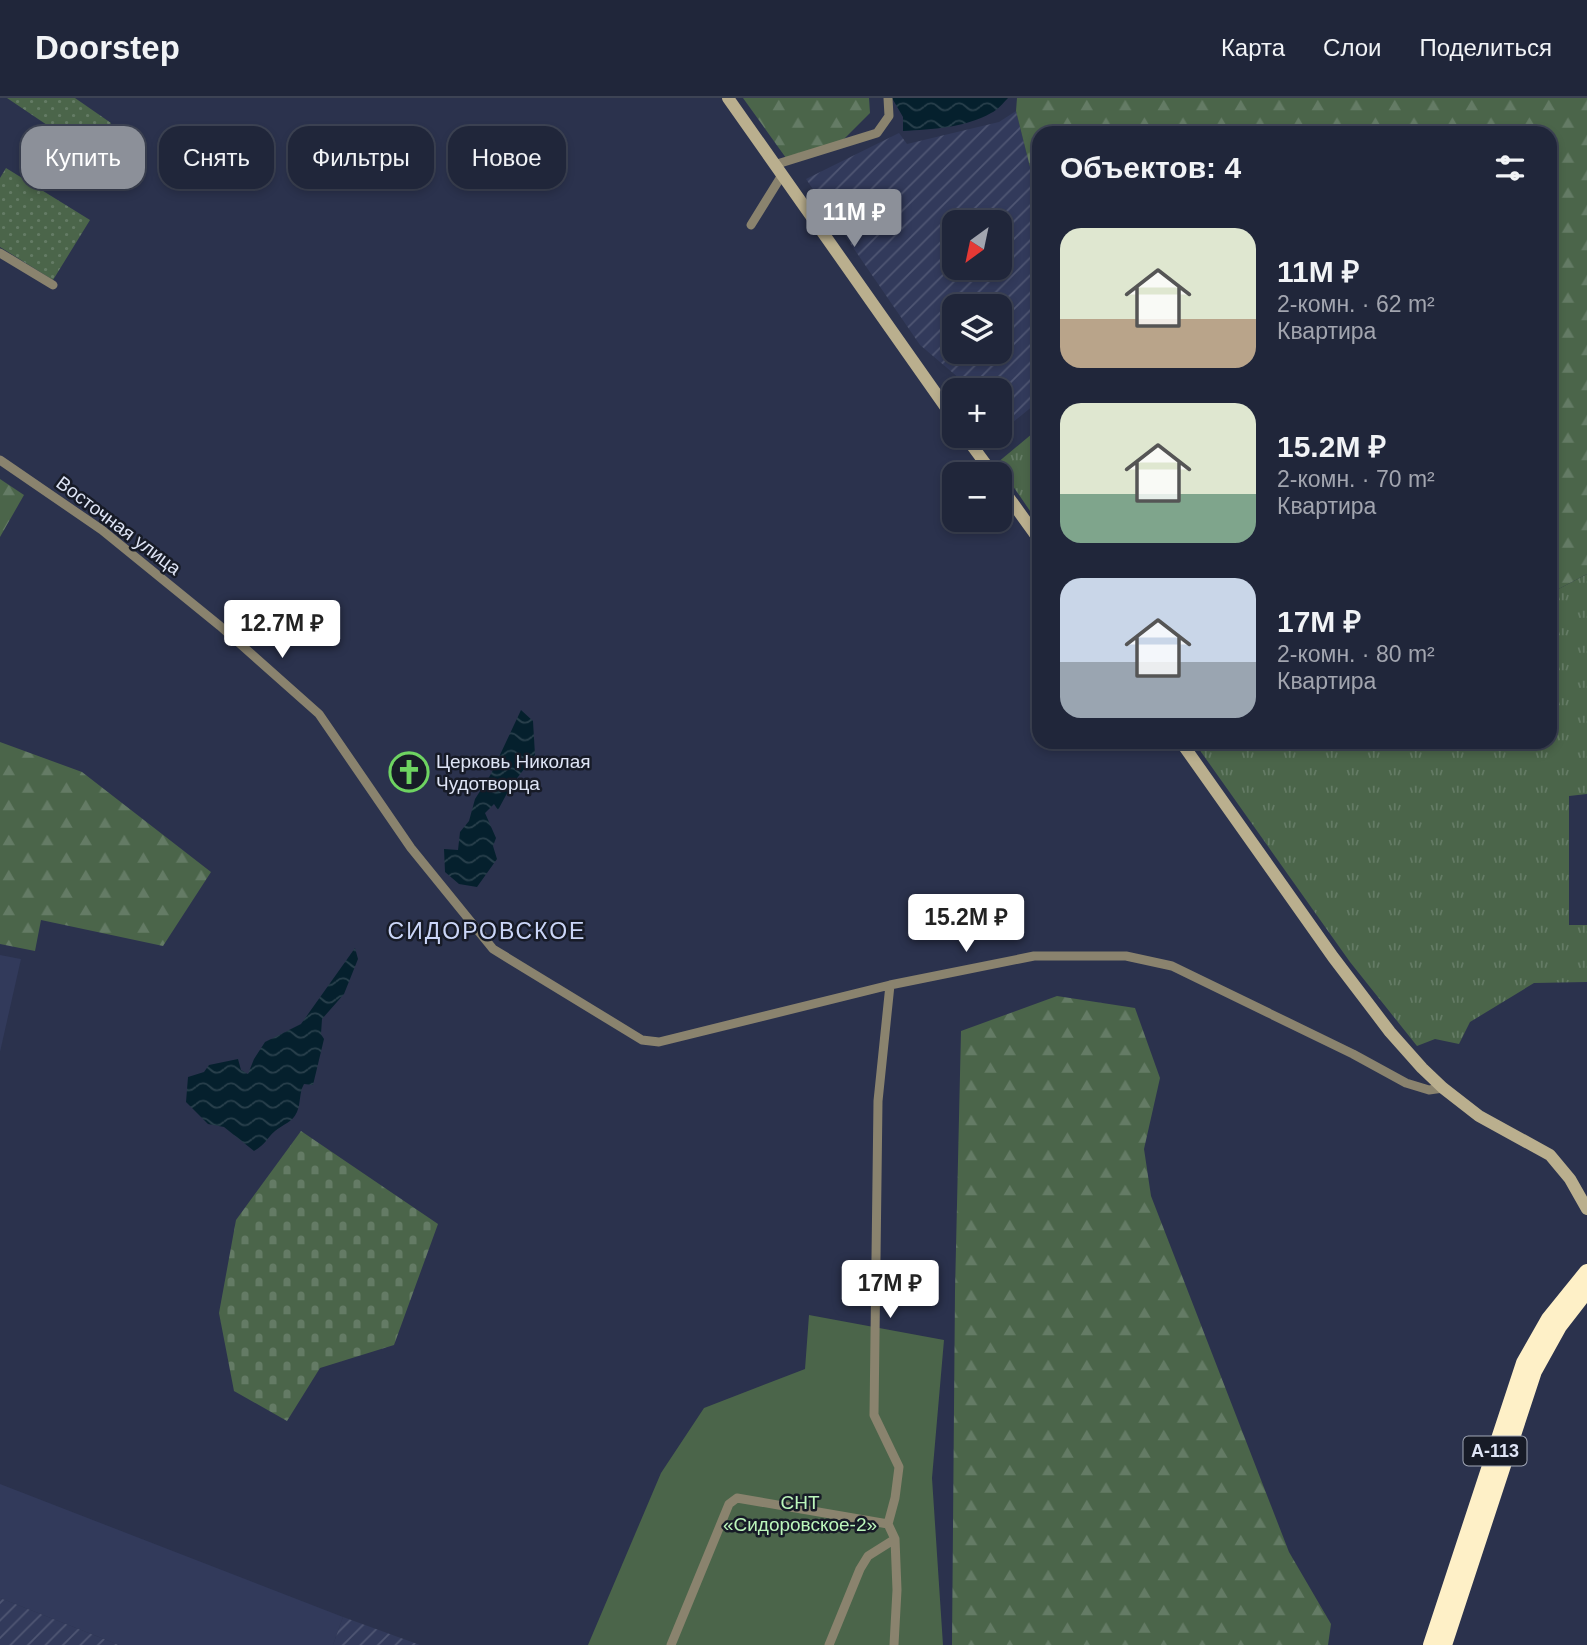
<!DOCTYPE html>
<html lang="ru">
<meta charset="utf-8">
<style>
:root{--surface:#20263a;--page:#2d3245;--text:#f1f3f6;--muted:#a2a5af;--line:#3d4354;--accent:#8c9099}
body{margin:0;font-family:Arial,sans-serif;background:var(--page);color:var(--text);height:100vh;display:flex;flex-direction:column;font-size:26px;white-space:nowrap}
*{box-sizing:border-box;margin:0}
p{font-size:23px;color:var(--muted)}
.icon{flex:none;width:38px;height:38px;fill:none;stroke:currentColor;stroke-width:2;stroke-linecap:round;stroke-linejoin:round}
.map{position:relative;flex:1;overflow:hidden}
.drawer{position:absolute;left:1032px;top:28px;width:525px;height:623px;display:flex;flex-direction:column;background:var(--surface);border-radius:21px;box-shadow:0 4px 10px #0003,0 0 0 2px var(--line)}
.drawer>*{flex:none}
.banner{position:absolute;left:21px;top:28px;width:665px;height:63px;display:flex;gap:14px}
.needle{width:46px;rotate:213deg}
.fabs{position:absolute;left:942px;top:112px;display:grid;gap:14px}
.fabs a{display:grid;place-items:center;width:70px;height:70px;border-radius:14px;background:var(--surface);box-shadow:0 4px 10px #0003,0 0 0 2px var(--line);font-size:35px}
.price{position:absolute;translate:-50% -60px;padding:0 16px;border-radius:7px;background:#fff;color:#222;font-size:23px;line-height:46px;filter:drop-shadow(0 2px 4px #0008)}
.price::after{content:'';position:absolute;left:50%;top:42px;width:21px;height:16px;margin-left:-10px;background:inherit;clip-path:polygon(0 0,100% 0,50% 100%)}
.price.on{background:var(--accent);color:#fff}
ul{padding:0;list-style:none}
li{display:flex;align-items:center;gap:21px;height:175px;padding:0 28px}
li span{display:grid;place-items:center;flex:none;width:196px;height:140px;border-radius:21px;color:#555}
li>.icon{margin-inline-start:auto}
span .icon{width:84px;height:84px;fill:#fffc;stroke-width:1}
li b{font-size:30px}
h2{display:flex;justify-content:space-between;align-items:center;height:84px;padding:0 28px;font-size:30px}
.tag{padding:0 24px;border-radius:21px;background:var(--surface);box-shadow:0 4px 10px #0003,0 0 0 2px var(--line);font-size:24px;line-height:63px}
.tag.on{background:var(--accent);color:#fff}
header{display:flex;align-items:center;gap:42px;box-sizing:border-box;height:98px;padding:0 35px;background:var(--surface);border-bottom:2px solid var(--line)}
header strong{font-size:33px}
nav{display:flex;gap:38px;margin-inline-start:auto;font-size:24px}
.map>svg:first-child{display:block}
.built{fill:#323a5b}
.industrial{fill:url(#industrial-furrows);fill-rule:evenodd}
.grass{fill:url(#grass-tufts)}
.forest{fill:url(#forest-firs)}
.cemetery{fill:url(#cemetery-stones)}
.park{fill:url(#park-dots)}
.garden{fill:#4b654a}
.water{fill:url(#water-waves)}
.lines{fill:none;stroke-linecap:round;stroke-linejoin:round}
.street{stroke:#8a836e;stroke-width:9}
.secondary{stroke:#baaf8e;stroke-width:12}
.highway{stroke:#fef0c7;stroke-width:16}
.labels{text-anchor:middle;stroke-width:5;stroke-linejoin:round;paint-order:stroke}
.shield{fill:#171b27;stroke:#a2a8b7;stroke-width:2}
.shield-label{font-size:18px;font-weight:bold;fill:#dee4f5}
.street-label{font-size:19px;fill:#dee4f5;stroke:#171b27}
.poi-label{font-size:19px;fill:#dee4f5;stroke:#171b27;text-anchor:start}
.park-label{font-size:19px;fill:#bcf6bb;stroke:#171b27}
.quarter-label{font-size:23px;letter-spacing:2px;fill:#cbd6f8;stroke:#171b27}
</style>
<header>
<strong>Doorstep</strong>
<nav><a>Карта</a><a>Слои</a><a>Поделиться</a></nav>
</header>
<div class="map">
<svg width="1587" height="1547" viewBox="0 0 1587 1547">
<defs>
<pattern id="industrial-furrows" width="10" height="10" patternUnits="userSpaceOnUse" patternTransform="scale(1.75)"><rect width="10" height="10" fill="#323a5b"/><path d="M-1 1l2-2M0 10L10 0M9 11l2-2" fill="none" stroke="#4f5673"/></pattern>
<pattern id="grass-tufts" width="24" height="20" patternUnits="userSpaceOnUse" patternTransform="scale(1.75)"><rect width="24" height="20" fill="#4b654a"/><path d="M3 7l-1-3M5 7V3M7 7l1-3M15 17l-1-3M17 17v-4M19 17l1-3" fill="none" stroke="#647b65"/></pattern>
<pattern id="forest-firs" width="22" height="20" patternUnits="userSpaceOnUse" patternTransform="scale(1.75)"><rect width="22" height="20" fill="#4b654a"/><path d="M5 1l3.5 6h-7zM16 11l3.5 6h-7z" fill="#647b65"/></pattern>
<pattern id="cemetery-stones" width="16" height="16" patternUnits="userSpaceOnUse" patternTransform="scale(1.75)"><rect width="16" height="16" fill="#4b654a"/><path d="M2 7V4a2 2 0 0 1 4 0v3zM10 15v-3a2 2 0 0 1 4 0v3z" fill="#647b65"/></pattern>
<pattern id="park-dots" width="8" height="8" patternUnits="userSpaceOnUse" patternTransform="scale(1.75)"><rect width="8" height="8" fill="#4b654a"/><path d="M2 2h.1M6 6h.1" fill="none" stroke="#647b65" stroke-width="1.8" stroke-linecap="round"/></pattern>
<pattern id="water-waves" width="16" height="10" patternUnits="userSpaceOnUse" patternTransform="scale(1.75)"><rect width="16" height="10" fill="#05202d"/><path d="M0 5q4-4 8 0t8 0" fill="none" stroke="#29404c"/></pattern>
</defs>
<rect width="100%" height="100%" fill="#2b324d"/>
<path class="built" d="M 0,857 L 21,861 L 0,954 Z
M 0,1386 L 343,1519 L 333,1547 L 119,1547 L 0,1500 Z"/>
<path class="industrial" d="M 1016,13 L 1036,93 L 1039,97 L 1039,303 L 1012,325 L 999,314 L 999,292 L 973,292 L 920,247 L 806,81 L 899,35 L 907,46 L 999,24 ZM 954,124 L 999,124 L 999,170 L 954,170 ZM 954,208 L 999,208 L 999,254 L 954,254 Z
M 0,1500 L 119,1547 L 0,1547 Z
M 343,1519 L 420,1547 L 333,1547 Z"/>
<path class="grass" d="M 1039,330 L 1040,330 L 1039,426 L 997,365 Z
M 1587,476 L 1587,696 L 1569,698 L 1569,827 L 1587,827 L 1587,884 L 1534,885 L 1470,924 L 1459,946 L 1435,941 L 1417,948 L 1350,864 L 1194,644 L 1550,644 L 1551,495 Z"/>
<path class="forest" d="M 743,0 L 869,0 L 870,15 L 842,43 L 786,60 Z
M 1017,0 L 1587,0 L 1587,476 L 1551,495 L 1550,35 L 1040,35 L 1039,97 L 1036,93 L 1016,13 Z
M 0,381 L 24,397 L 0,439 Z
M 0,644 L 82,674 L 211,774 L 163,848 L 41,822 L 35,853 L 0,846 Z
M 1057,898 L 1135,910 L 1160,980 L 1144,1051 L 1151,1098 L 1289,1454 L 1331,1526 L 1328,1547 L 952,1547 L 955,1193 L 961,933 Z"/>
<path class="cemetery" d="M 301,1033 L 438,1126 L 394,1247 L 320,1270 L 287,1323 L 234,1293 L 219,1215 L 236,1122 Z"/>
<path class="park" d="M 7,0 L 75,0 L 111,25 L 90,56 Z
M 6,70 L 90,122 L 53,182 L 0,149 L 0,80 Z"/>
<path class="garden" d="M 809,1217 L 944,1242 L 932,1380 L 943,1547 L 588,1547 L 661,1375 L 704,1310 L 805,1271 Z"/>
<path class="water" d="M 892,0 L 1008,0 C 1003,5 998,12 991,15 C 965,30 932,31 903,33 L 903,19 Z
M 521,612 L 533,623 L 535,657 L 511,688 L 498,712 L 494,706 L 485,715 L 496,740 L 493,748 L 497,761 L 477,789 L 459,786 L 445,774 L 444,751 L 458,752 L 460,734 L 469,723 L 475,701 L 491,676 Z
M 355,850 L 358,861 L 344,896 L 322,921 L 321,936 L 324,941 L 313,987 L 304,986 C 299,994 301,1005 297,1014 C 292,1025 283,1026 275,1033 C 266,1041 266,1046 254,1053 L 224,1029 L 208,1026 L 186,1004 L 188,979 L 204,974 L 209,967 L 238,961 L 241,972 L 248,976 L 254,961 L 265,944 L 301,926 Z"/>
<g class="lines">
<path class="street" d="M 774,67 L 877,35 L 889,18 L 888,0
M 751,127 L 782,77
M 0,155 L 53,187
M 0,362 L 102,432 L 220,528 L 319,616 L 411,750 L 493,851 L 642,942 L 659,944 L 890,887 L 1034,858 L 1126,858 L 1172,868 L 1353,956 L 1406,985 L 1429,992 L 1443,990
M 890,887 L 878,1003 L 874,1317 L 899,1369 L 895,1400 L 888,1426 L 895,1441 L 897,1492 L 894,1547
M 671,1547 L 729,1406 L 737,1400 L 888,1426
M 829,1547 L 860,1471 L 868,1458 L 895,1441"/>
<path class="secondary" d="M 728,0 L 954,321
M 965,338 L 993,376
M 999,386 L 1040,443
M 1181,644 L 1333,859 L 1390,934 L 1422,970 L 1443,990 L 1479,1018 L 1550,1057 L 1570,1081 L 1587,1111"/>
<path class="highway" d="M 1431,1547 L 1524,1265 L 1549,1221 L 1587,1174
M 1444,1547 L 1534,1273 L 1559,1228 L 1587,1192"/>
</g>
<defs>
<g id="church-ring" transform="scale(2.0125)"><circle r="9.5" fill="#171b27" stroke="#6ed361" stroke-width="1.5"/><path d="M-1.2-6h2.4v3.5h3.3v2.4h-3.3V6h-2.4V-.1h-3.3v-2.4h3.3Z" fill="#6ed361"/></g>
</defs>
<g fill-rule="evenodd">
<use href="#church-ring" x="409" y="674"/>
</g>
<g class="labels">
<rect class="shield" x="1463.5" y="1338.5" width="63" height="29" rx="5"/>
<g class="shield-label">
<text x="1495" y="1359">А-113</text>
</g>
<g class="street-label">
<text transform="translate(119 427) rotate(37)" y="7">Восточная улица</text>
</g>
<g class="poi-label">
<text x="436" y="670">Церковь Николая<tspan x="436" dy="22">Чудотворца</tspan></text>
</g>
<g class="park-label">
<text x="800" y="1411">СНТ<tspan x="800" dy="22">«Сидоровское-2»</tspan></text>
</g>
<g class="quarter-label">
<text x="487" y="841">СИДОРОВСКОЕ</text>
</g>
</g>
</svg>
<div class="fabs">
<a><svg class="needle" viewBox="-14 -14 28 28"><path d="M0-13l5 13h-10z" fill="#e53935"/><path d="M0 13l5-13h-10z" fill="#a2a5af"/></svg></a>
<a><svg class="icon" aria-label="layers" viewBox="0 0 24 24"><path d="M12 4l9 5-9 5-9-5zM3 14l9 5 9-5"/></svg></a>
<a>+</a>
<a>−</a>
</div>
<b class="price on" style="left:854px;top:151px">11M ₽</b>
<b class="price" style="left:282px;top:562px">12.7M ₽</b>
<b class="price" style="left:966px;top:856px">15.2M ₽</b>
<b class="price" style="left:890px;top:1222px">17M ₽</b>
<div class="banner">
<a class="tag on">Купить</a>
<a class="tag">Снять</a>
<a class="tag">Фильтры</a>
<a class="tag">Новое</a>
</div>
<section class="drawer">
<h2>Объектов: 4<svg class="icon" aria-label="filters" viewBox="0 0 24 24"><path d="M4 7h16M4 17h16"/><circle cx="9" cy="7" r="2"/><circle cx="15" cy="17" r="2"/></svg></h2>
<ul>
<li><span style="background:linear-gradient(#dfe7d0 65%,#b9a48a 0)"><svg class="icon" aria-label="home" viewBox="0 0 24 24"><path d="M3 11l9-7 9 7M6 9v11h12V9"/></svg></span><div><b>11M ₽</b><p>2-комн. · 62 m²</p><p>Квартира</p></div></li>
<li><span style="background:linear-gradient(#dfe7d0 65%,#7fa58c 0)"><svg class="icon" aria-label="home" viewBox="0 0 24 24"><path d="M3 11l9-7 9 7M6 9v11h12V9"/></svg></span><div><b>15.2M ₽</b><p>2-комн. · 70 m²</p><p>Квартира</p></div></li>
<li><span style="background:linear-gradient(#c9d6e8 60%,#9aa5b1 0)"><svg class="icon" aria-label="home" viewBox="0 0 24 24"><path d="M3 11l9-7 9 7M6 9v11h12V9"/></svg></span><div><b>17M ₽</b><p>2-комн. · 80 m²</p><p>Квартира</p></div></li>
</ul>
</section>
</div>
